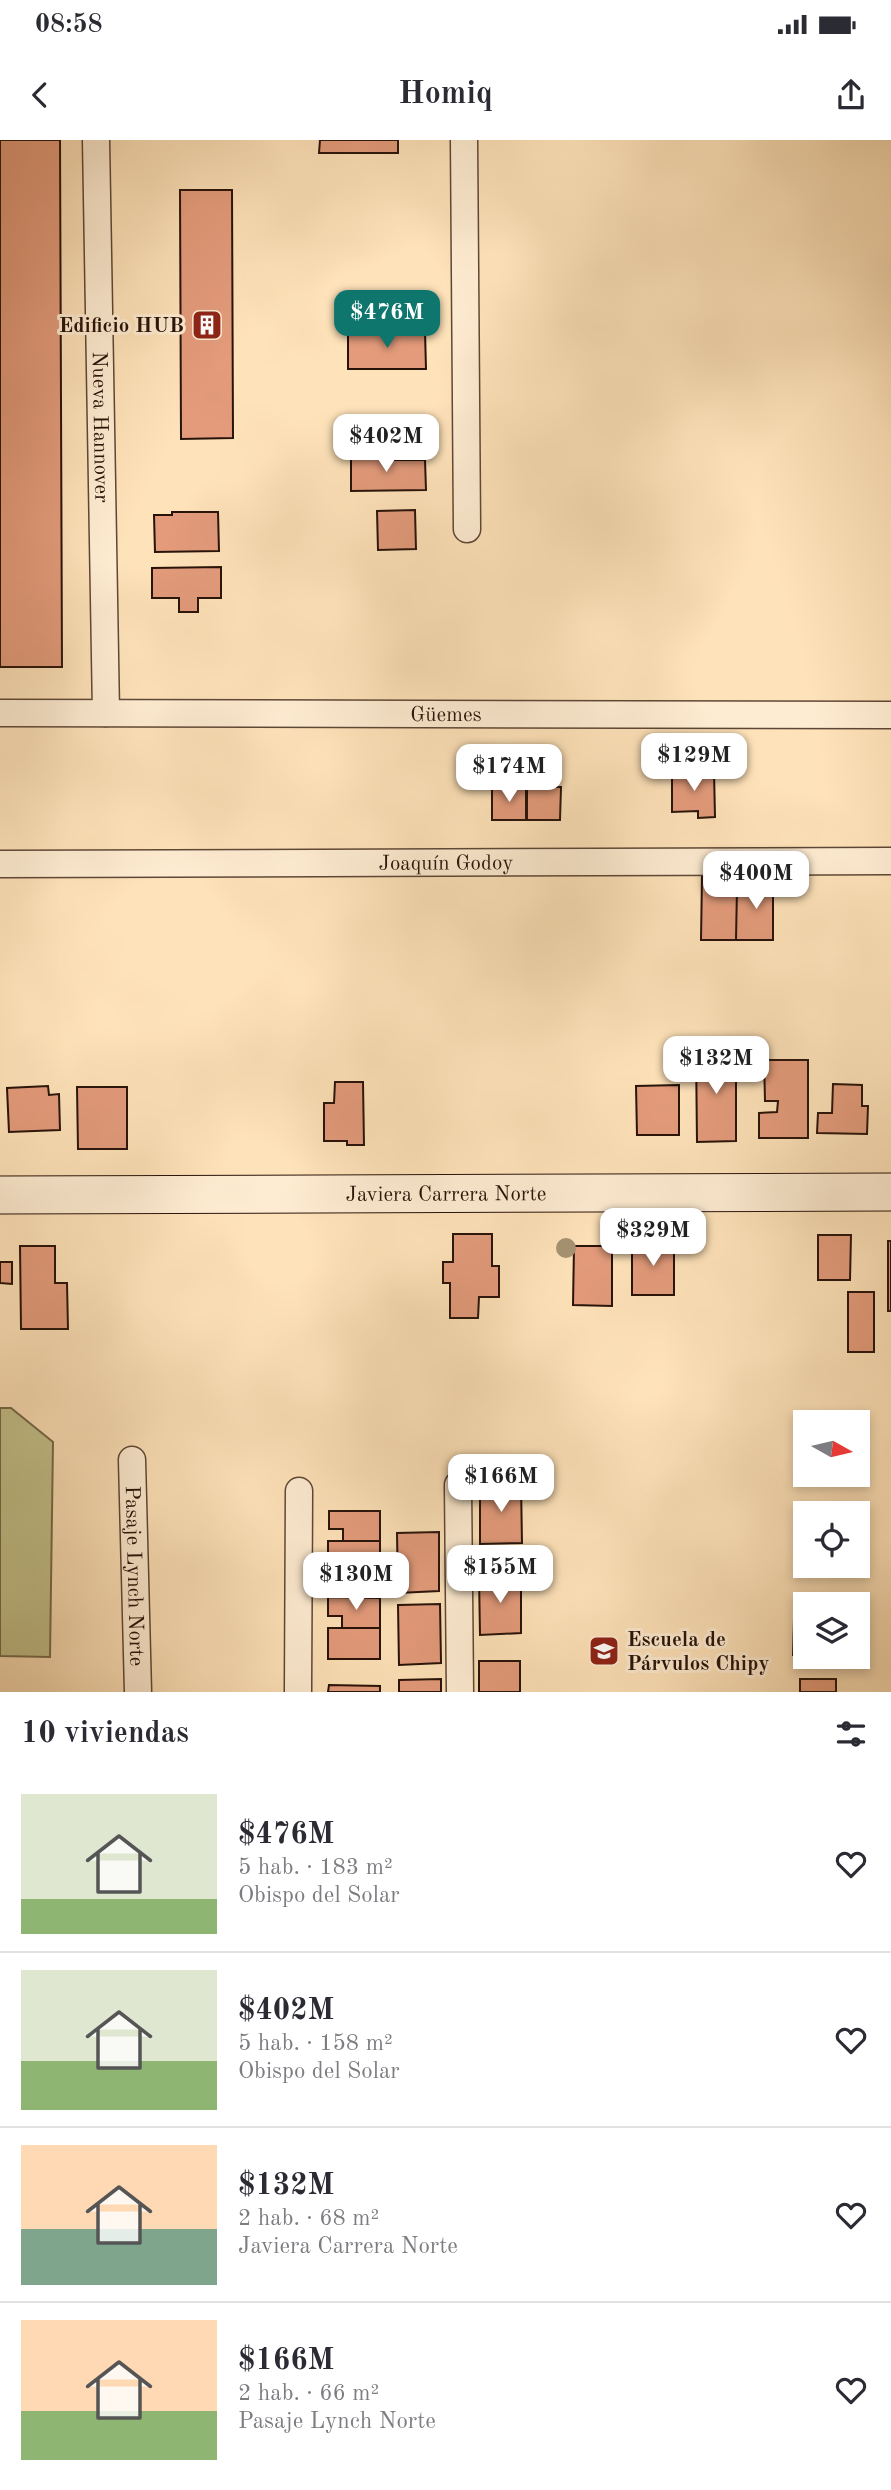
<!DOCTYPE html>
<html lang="es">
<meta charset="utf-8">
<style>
:root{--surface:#fff;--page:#f2f2f3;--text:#2b2b33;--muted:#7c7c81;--line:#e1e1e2;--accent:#0f766e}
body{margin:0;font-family:"Old Standard TT",serif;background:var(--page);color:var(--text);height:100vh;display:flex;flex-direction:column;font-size:26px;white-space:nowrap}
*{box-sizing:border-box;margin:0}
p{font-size:23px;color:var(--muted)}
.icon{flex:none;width:38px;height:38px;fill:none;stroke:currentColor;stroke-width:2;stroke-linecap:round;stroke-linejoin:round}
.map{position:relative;height:1552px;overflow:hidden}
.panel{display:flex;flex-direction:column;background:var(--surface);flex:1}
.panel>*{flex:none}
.needle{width:46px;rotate:98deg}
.fabs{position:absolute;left:793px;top:1270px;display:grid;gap:14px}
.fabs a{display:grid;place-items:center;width:77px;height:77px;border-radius:0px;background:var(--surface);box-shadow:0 4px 10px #0003;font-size:35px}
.price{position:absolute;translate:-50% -60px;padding:0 16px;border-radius:14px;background:#fff;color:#222;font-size:23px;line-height:46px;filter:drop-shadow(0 2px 4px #0008)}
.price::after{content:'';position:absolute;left:50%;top:42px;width:21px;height:16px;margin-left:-10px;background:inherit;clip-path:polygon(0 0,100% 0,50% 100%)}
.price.on{background:var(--accent);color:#fff}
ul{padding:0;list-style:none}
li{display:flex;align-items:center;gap:21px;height:175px;padding:0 21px}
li+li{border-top:2px solid var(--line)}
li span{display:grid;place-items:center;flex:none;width:196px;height:140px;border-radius:0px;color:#555}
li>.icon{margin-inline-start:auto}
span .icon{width:84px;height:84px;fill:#fffc;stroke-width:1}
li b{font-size:30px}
h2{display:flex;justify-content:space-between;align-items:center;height:84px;padding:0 21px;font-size:30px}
.status{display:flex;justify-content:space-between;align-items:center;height:49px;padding:0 35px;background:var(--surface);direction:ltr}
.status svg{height:19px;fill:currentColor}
header{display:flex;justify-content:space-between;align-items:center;height:91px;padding:0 21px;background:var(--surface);font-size:32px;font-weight:700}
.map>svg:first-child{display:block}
.green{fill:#c3c28c;stroke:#766a4b;stroke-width:2}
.building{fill:#e39b7b;stroke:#28130a;stroke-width:2}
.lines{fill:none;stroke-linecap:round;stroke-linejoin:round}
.street-casing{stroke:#5e4736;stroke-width:29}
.secondary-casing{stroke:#28130a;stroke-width:39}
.street{stroke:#feecd2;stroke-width:26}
.secondary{stroke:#feecd2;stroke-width:37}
.tree{fill:#a69272}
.labels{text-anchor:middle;stroke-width:6;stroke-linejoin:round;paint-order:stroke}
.poi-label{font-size:21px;font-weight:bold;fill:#28130a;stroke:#feecd2;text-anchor:end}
.street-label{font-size:21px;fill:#28130a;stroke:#feecd2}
</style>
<div class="status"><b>08:58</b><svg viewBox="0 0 49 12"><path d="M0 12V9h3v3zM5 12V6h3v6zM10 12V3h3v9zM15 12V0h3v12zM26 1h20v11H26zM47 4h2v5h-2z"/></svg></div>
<header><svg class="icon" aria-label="back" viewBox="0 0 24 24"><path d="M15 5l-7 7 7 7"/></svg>Homiq<svg class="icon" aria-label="share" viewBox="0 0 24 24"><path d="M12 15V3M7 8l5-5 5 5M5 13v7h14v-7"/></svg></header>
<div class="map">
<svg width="891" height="1552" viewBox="0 0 891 1552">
<rect width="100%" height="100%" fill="#fee2b9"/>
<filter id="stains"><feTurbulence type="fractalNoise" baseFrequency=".00286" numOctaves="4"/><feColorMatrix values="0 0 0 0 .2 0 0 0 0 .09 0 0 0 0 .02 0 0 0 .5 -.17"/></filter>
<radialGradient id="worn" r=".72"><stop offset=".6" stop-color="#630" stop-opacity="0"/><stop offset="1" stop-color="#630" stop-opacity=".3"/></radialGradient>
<path class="green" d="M 0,1268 L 11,1268 L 53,1302 L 50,1517 L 0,1516 Z"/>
<path class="building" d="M 0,0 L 60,0 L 62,527 L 0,527 Z
M 320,0 L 398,0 L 398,13 L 319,13 Z
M 180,50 L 232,50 L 233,298 L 181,299 Z
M 348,191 L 425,191 L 426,229 L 348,229 Z
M 351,314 L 384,314 L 384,320 L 425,320 L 426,350 L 351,351 Z
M 415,370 L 416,409 L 378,410 L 377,371 Z
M 172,372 L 218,372 L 219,411 L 155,412 L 154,375 L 172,375 Z
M 221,427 L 221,458 L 198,458 L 198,472 L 179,472 L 179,458 L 152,458 L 152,428 Z
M 714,631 L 715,677 L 698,678 L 698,671 L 672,672 L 672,632 Z
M 492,647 L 526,647 L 526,680 L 492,680 Z
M 527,647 L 561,647 L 560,680 L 527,680 Z
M 702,736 L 718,736 L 718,748 L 737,748 L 736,800 L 701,800 Z
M 757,736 L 773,737 L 773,800 L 736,800 L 737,748 L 757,748 Z
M 696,911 L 736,911 L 736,1001 L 697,1002 Z
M 764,920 L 808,920 L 808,998 L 759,998 L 759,973 L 777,972 L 778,961 L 765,961 Z
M 335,942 L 363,942 L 364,1005 L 347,1005 L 347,1001 L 324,1001 L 324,963 L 334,963 Z
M 833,944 L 862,945 L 862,966 L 868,966 L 867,994 L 817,993 L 818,973 L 832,973 Z
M 679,945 L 679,995 L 637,995 L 636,946 Z
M 48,946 L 49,955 L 59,954 L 60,990 L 9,992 L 7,948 Z
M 77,947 L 127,947 L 127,1009 L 78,1009 Z
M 453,1094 L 492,1094 L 492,1126 L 499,1126 L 499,1157 L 479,1157 L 478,1178 L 450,1178 L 450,1143 L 443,1143 L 443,1122 L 453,1122 Z
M 818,1095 L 851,1095 L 850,1140 L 818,1140 Z
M 632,1100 L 674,1100 L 674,1155 L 632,1155 Z
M 888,1101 L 891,1101 L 891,1171 L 888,1171 Z
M 20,1106 L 55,1106 L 55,1143 L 67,1143 L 68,1189 L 21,1189 Z
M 574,1106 L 612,1106 L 612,1166 L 573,1165 Z
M 0,1122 L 12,1122 L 12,1144 L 0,1143 Z
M 848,1152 L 874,1152 L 874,1212 L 848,1212 Z
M 521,1343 L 522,1403 L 480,1404 L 480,1344 Z
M 329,1371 L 380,1371 L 380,1401 L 343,1401 L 343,1389 L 329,1389 Z
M 439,1392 L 439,1451 L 398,1453 L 397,1393 Z
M 328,1401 L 380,1401 L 380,1432 L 328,1432 Z
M 521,1435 L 521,1493 L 480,1495 L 479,1436 Z
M 328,1457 L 380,1458 L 380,1488 L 342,1488 L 342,1476 L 328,1476 Z
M 440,1464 L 441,1523 L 399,1525 L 398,1465 Z
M 794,1479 L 805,1479 L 805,1515 L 793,1515 Z
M 328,1488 L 380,1488 L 380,1519 L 328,1519 Z
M 479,1521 L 520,1521 L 520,1552 L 479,1552 Z
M 441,1539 L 441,1552 L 399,1552 L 399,1540 Z
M 800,1539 L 836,1539 L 836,1552 L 800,1552 Z
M 329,1545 L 380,1546 L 380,1552 L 328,1552 Z"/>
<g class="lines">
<g class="street-casing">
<g id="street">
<path id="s1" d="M 96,0 L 106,573"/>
<path d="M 464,0 L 467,389"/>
<path id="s2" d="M 0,573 L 891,575"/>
<path id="s3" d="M 0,724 L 891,721"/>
<path id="s4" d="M 132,1320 L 138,1552"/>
<path d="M 458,1345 L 460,1552"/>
<path d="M 298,1552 L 299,1351"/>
</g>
</g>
<g class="secondary-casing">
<g id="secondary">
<path id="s5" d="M 0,1055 L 891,1052"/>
</g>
</g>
<use href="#street" class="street"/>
<use href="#secondary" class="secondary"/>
</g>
<circle class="tree" cx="566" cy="1108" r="10"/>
<defs>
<g id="building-square" transform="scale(1.575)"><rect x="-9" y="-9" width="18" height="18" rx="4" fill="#8f2418" stroke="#feecd2"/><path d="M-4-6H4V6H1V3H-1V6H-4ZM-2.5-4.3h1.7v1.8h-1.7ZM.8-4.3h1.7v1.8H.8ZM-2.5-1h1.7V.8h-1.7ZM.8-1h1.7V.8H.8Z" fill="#fff"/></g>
<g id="school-square" transform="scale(1.575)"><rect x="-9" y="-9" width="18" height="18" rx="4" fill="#8f2418" stroke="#feecd2"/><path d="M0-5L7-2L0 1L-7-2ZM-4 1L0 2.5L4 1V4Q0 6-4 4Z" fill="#fff"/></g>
</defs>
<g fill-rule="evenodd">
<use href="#building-square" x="207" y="185"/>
<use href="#school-square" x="604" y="1511"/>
</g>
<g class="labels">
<g class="poi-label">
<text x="184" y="192">Edificio HUB</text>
<text x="627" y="1506" text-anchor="start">Escuela de<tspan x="627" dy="24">Párvulos Chipy</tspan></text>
</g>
<g class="street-label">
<text dy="7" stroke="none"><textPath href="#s1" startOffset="287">Nueva Hannover</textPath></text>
<text dy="7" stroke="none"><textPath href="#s2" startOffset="446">Güemes</textPath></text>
<text dy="7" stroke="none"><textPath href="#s3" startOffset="446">Joaquín Godoy</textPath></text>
<text dy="7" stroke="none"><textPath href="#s5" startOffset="446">Javiera Carrera Norte</textPath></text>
<text dy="7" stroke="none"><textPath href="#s4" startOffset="116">Pasaje Lynch Norte</textPath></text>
</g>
</g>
<rect width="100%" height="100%" filter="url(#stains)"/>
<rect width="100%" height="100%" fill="url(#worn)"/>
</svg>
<div class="fabs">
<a><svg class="needle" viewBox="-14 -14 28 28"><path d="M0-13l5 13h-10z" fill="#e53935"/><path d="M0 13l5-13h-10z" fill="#7c7c81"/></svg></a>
<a><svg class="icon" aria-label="locate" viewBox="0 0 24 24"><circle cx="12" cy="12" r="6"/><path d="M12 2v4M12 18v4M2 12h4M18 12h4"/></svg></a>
<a><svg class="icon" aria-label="layers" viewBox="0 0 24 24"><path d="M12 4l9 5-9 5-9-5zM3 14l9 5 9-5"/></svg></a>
</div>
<b class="price on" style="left:387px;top:210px">$476M</b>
<b class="price" style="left:386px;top:334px">$402M</b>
<b class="price" style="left:694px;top:653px">$129M</b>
<b class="price" style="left:509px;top:664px">$174M</b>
<b class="price" style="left:756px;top:771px">$400M</b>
<b class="price" style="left:716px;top:956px">$132M</b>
<b class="price" style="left:653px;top:1128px">$329M</b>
<b class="price" style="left:501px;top:1374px">$166M</b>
<b class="price" style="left:500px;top:1465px">$155M</b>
<b class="price" style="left:356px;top:1472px">$130M</b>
</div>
<section class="panel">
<h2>10 viviendas<svg class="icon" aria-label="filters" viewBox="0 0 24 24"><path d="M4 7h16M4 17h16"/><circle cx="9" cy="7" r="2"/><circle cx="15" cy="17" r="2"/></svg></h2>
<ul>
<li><span style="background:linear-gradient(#dfe7d0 75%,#8fb573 0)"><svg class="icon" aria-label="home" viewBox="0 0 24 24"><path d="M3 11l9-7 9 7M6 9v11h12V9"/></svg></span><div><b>$476M</b><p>5 hab. · 183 m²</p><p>Obispo del Solar</p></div><svg class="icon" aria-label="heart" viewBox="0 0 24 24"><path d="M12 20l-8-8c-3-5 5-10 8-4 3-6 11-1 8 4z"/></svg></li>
<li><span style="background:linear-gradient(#dfe7d0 65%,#8fb573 0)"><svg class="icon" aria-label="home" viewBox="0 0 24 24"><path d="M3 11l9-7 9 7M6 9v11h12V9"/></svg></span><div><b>$402M</b><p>5 hab. · 158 m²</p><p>Obispo del Solar</p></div><svg class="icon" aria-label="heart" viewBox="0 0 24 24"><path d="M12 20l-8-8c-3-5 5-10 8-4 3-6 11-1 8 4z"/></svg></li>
<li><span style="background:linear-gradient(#ffd9b3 60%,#7fa58c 0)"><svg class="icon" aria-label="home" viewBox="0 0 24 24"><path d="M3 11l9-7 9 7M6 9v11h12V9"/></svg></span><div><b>$132M</b><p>2 hab. · 68 m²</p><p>Javiera Carrera Norte</p></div><svg class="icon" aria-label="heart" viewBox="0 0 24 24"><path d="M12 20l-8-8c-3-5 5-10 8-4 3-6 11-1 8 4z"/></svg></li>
<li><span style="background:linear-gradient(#ffd9b3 65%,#8fb573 0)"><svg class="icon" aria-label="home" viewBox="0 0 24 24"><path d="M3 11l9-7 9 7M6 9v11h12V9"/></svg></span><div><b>$166M</b><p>2 hab. · 66 m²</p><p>Pasaje Lynch Norte</p></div><svg class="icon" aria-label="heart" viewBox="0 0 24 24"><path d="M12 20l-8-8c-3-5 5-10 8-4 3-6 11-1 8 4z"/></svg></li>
</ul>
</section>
